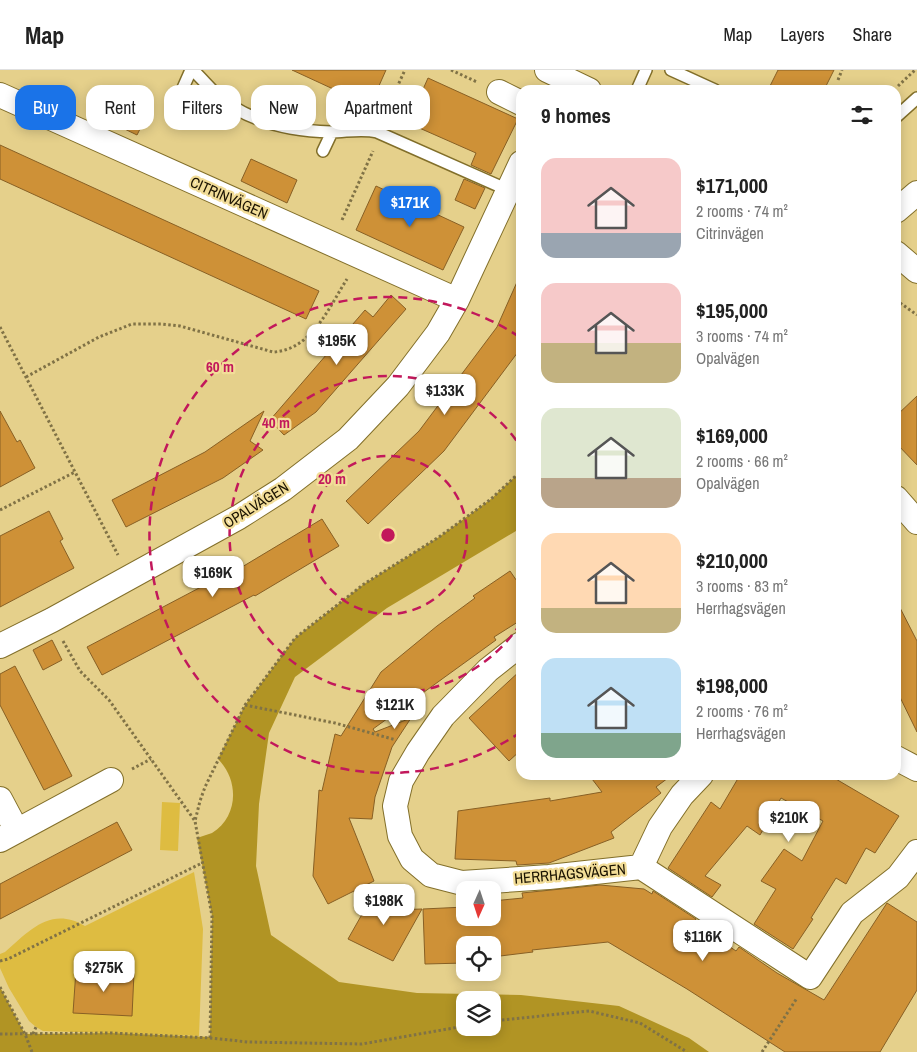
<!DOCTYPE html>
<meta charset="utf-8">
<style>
:root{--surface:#fff;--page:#f2f2f2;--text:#222;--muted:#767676;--line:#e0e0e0;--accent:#1a73e8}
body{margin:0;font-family:"Archivo Narrow",sans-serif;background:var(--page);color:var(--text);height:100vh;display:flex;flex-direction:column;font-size:19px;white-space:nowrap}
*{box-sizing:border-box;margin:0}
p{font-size:16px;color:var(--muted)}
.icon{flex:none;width:28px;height:28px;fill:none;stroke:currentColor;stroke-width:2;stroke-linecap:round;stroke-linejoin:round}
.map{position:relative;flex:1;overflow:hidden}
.details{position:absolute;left:516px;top:15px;width:385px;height:695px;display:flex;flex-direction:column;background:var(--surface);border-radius:15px;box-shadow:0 2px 12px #0003}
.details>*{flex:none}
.top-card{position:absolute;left:15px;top:15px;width:426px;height:45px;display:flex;gap:10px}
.needle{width:32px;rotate:183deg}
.tools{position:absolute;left:456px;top:811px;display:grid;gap:10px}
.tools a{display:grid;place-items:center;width:45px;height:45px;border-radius:10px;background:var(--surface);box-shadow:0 2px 12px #0003;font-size:25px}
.price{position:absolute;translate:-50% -42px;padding:0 11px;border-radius:10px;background:#fff;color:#222;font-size:16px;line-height:32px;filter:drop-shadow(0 1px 2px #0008)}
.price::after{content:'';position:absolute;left:50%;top:30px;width:15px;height:11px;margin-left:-8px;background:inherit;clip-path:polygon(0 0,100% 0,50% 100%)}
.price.current{background:var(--accent);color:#fff}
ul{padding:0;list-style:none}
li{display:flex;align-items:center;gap:15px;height:125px;padding:0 25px}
li span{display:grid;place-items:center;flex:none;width:140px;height:100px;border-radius:15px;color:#555}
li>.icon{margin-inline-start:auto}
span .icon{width:60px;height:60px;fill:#fffc;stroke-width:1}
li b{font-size:21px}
h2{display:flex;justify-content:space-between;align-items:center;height:60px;padding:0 25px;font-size:21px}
.tag{padding:0 18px;border-radius:15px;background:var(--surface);box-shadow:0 2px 12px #0003;font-size:18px;line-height:45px}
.tag.current{background:var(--accent);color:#fff}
header{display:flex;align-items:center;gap:30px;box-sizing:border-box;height:70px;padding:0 25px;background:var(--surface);border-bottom:1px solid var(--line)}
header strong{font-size:24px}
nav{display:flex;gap:28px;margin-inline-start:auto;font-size:18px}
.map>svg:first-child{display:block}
.green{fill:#debc41}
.forest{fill:#b19424;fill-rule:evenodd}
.building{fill:#ce9137;stroke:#886025}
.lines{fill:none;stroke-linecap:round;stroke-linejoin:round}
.service-casing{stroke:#826f2a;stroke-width:14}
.minor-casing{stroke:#826f2a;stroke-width:26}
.path{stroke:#807246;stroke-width:3;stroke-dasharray:2.5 2.5;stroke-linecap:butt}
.service{stroke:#fff;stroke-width:11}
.minor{stroke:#fff;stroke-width:24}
.ring{fill:none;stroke:#c2185b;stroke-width:2.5;stroke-dasharray:9 6}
.labels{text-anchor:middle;stroke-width:4.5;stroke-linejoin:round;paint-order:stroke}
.street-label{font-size:15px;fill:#1a1200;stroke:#f2dd98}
.centre{fill:#c2185b;stroke:#f2dd98;stroke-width:2.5}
.ring-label{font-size:15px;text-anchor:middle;font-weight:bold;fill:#c2185b;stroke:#f2dd98;stroke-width:4.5;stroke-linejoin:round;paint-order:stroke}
</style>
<header>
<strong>Map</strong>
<nav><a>Map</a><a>Layers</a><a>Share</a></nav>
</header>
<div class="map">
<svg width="917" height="982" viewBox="0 0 917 982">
<rect width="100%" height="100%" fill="#e5d08b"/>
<path class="green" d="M 162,732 L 180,733 L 178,781 L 160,780 Z
M 194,802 L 203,859 L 199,966 L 43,961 L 36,957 L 29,951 L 9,918 L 0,898 L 0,884 L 5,882 C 30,860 51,836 85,856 Z"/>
<path class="forest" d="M 521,401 L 521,458 L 387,538 L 295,607 L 269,663 L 259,734 L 256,796 L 271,865 L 339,912 L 417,923 L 521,925 L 619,936 L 689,968 L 709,982 L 0,982 L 0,917 L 25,964 L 111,963 L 210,967 L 212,846 L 197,768 C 202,766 207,765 212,763 C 239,746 239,710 218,689 L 245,635 L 295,568 L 364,514 L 439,467 L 491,429 ZM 465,930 L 492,930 L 492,958 L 465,958 Z"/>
<path class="building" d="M 292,0 L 386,0 L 370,36 Z
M 778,0 L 834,0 L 824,20 L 768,20 Z
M 428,8 L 518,49 L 491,104 L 471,95 L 476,83 L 408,53 Z
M 113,29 L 147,45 L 137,65 L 104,49 Z
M 0,75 L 319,221 L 306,249 L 0,109 Z
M 251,89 L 297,110 L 287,133 L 241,111 Z
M 464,109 L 485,118 L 475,139 L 455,130 Z
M 376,116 L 464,157 L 443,200 L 356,160 Z
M 521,203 L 521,278 L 444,381 L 368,454 L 346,431 L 419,361 L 497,257 Z
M 391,225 L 406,239 L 316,342 L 284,365 L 270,350 L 365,240 L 373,247 Z
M 917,326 L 917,395 L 896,373 L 896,346 Z
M 0,341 L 17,372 L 20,370 L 35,398 L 0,417 Z
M 264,341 L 250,371 L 263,380 L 223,408 L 126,457 L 112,430 L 205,382 Z
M 49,441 L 63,469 L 60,471 L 74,498 L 0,537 L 0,466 Z
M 322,449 L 339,476 L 255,526 L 254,525 L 102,605 L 87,577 L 220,507 L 222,509 Z
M 510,501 L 521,517 L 521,550 L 494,567 L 496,570 L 373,659 L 375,662 L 411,648 L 392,677 L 375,727 L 372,749 L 349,748 L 374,811 L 328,834 L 313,806 L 319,720 L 322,721 L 335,664 L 341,666 L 381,602 L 437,556 L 475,528 L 473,526 Z
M 896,530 L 917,571 L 917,662 L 896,619 Z
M 52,570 L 62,590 L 43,600 L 33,580 Z
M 15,596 L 72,706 L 44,720 L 0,635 L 0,604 Z
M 521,600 L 521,680 L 509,691 L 469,648 Z
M 589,705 L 672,705 L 656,717 L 661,723 L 611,762 L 614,768 L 549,793 L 517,795 L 516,791 L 455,789 L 458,741 L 550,728 L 550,731 L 602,722 Z
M 740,705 L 829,705 L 899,746 L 875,783 L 866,778 L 846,814 L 836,808 L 811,848 L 813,849 L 793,879 L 754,854 L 776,819 L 761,811 L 784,779 L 802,791 L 823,751 L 781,728 L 760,765 L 747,756 L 705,806 L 721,815 L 712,827 L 668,798 L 711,732 L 720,739 Z
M 117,752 L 132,780 L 0,849 L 0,814 Z
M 600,815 L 644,819 L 652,824 L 653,821 L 696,849 L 694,852 L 736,881 L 739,877 L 777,903 L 824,930 L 887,833 L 917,852 L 917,920 L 880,982 L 785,982 L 687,919 L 608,872 L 532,880 L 533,882 L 492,887 L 492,875 L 465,875 L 465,893 L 425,894 L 423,839 L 465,837 L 465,848 L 492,848 L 492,831 L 523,828 L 522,823 Z
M 377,818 L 398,828 L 392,840 L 422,839 L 393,891 L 348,869 Z
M 76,900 L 134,903 L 132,946 L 73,943 Z"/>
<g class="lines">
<g class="service-casing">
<path id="service" d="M 193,0 C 201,8 209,17 217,25 C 248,52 292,61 331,62 C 346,62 362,58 377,62 L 508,120
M 671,0 L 715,20
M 183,18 L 191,0
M 637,20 L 646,0
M 896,47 L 917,28
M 323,81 L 332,62"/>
</g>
<g class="minor-casing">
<path id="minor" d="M 547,0 L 589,20
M 499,22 L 521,33
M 0,25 L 457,230
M 896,141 L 917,123
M 896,183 L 917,201
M 896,428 L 917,452
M 521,574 L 488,600 L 443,646 L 418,682 L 401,711 L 395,736 L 400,766 L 412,789 L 431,805 L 462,813 L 549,807 L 641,797 L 660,757 L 682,725 L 701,705
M 0,576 L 52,550 L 239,447 L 283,419 L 348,369 L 398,316 L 438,263 L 457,230 L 521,93
M 896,688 L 917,699
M 0,729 L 17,761
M 0,770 L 111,710
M 641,797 L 810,907 L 852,843 L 898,807 L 917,782"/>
</g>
<path class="path" d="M 451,0 L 477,12
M 838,10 L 842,0
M 898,16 L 915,0
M 384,45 L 405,0
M 342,150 L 373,81
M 896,230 L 917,245
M 0,257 L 118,485
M 26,307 L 99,267 L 132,254 L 162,254 L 180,256 L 273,282 C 312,280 329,237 347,209
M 0,440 L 75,402
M 63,571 L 80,601 L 109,630 L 195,751
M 245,635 L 335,653 L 396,670
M 132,699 L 151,689
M 0,891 L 8,889 L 202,793
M 0,917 L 25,964 L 32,982
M 492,951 L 589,941 L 640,953 L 687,982
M 0,964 L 111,963 L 210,968 L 248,972 L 362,974 L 465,956
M 33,964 L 36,957
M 210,968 L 212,846 L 195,751 L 200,731 L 205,717 L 245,635 L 295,568 L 364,514 L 439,467 L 491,429 L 521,401
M 762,982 L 797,928"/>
<use href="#service" class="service"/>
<use href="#minor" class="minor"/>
</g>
<g class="ring">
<circle cx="388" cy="465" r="79"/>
<path d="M521 553A159 159 0 1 1 521 377"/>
<path d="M521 662A238 238 0 1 1 521 268"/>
</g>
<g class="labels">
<g class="street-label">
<text transform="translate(229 128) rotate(24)" y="5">CITRINVÄGEN</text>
<text transform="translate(256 435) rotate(-32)" y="5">OPALVÄGEN</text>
<text transform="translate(570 804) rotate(-5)" y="5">HERRHAGSVÄGEN</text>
</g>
</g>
<circle cx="388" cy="465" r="8" class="centre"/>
<g class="ring-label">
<text x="220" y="302">60 m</text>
<text x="276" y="358">40 m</text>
<text x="332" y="414">20 m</text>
</g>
</svg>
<div class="tools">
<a><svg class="needle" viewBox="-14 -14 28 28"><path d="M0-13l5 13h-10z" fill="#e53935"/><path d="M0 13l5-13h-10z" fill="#767676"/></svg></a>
<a><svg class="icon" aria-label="locate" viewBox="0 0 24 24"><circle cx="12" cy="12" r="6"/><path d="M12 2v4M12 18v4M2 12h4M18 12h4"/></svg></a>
<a><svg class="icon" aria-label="layers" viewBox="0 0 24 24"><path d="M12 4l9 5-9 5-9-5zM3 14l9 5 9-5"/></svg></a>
</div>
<b class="price current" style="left:410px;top:158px">$171K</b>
<b class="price" style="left:337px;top:296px">$195K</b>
<b class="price" style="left:445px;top:346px">$133K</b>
<b class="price" style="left:213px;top:528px">$169K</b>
<b class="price" style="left:395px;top:660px">$121K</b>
<b class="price" style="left:789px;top:773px">$210K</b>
<b class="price" style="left:384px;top:856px">$198K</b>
<b class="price" style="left:703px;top:892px">$116K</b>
<b class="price" style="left:104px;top:923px">$275K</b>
<div class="top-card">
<a class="tag current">Buy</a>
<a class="tag">Rent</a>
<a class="tag">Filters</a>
<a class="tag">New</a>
<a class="tag">Apartment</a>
</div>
<section class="details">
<h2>9 homes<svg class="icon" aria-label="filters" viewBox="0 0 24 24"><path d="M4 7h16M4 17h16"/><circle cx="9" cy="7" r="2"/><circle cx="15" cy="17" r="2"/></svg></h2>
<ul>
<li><span style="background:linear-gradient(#f6c9c9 75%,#9aa5b1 0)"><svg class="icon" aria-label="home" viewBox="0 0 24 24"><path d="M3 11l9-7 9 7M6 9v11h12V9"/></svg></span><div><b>$171,000</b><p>2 rooms · 74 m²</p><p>Citrinvägen</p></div></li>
<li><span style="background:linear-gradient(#f6c9c9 60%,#c2b280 0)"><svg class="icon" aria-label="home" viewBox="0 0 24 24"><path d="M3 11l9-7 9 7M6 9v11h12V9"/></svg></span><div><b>$195,000</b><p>3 rooms · 74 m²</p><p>Opalvägen</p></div></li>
<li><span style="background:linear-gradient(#dfe7d0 70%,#b9a48a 0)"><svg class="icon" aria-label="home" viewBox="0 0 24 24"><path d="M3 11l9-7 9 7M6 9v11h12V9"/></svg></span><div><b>$169,000</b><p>2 rooms · 66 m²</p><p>Opalvägen</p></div></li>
<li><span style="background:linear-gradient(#ffd9b3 75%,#c2b280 0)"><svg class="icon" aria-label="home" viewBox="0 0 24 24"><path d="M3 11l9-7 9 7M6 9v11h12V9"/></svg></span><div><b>$210,000</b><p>3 rooms · 83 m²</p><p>Herrhagsvägen</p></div></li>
<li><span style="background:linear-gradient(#bfe0f5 75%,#7fa58c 0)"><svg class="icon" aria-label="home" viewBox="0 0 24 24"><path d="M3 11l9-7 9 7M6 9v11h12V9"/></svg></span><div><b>$198,000</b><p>2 rooms · 76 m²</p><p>Herrhagsvägen</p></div></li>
</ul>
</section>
</div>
